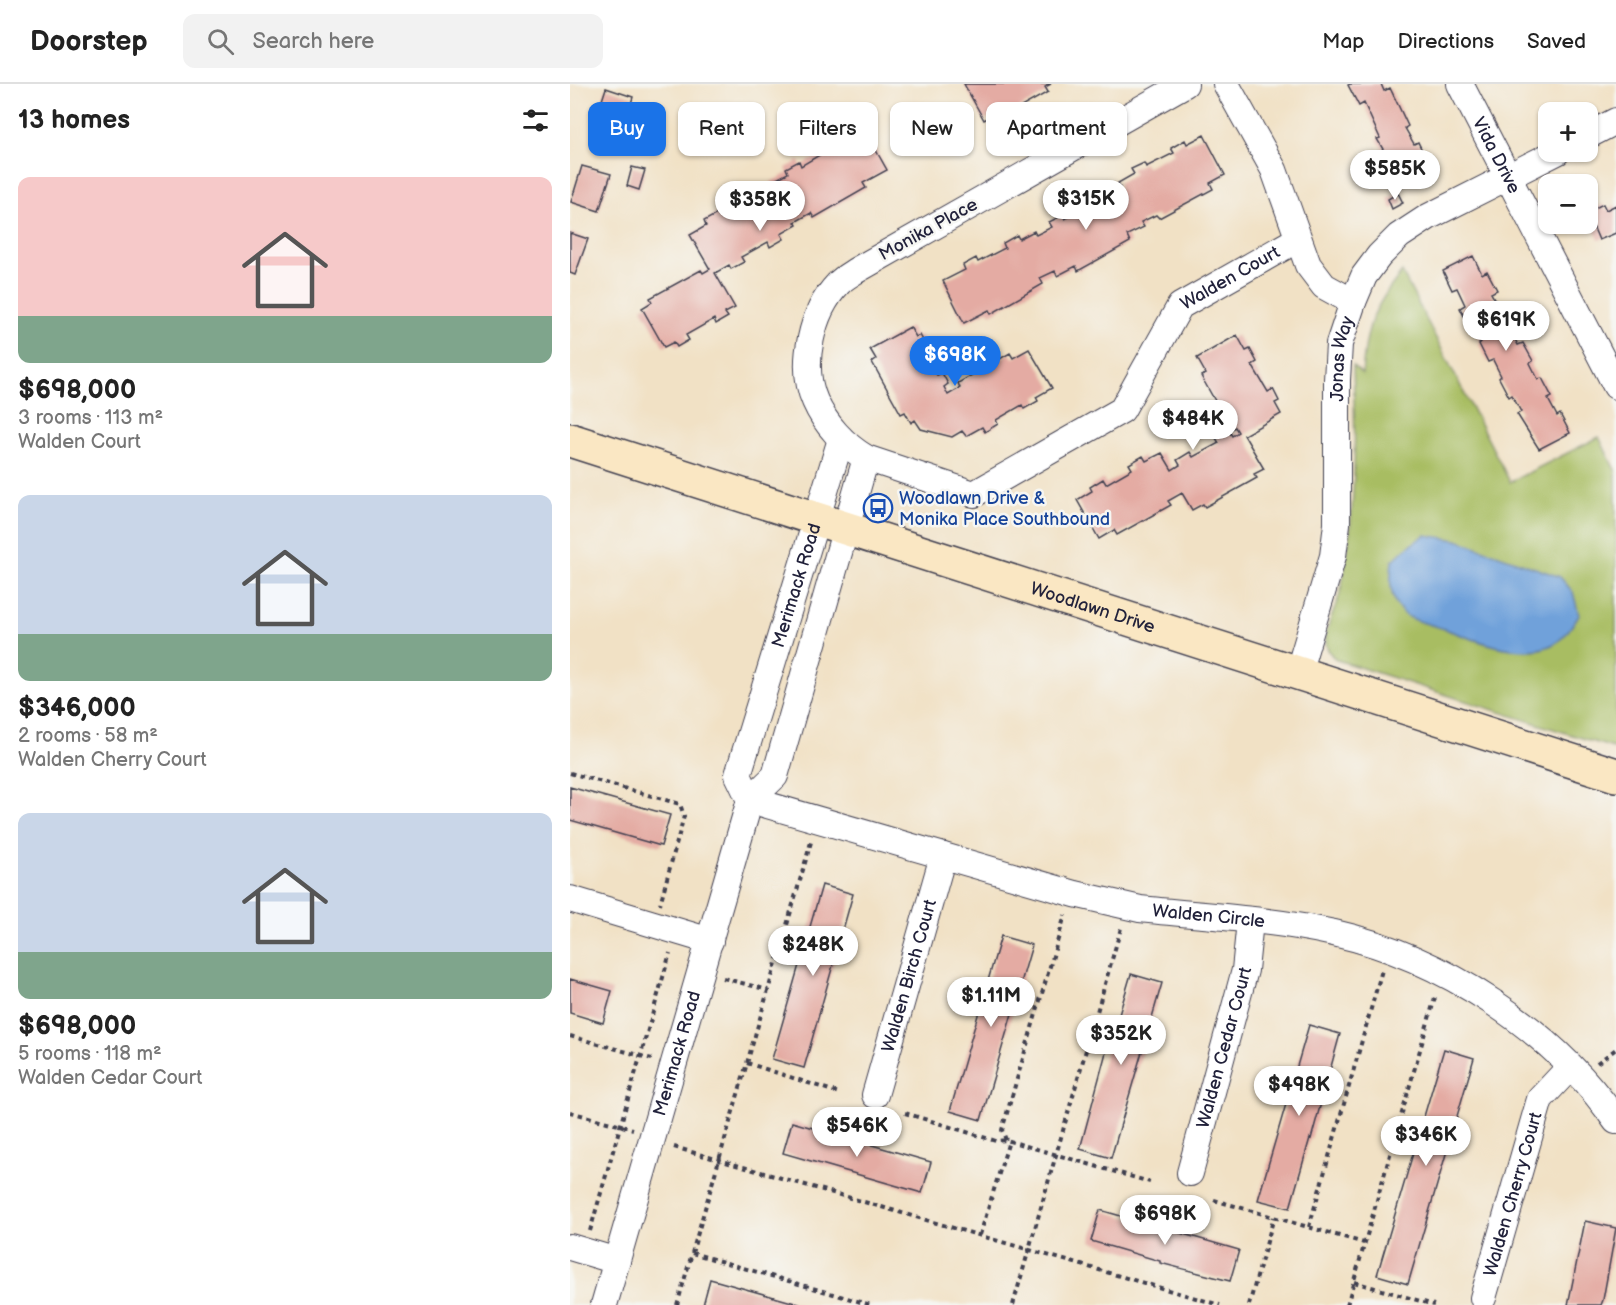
<!DOCTYPE html>
<meta charset="utf-8">
<style>
:root{--surface:#fff;--page:#f2f2f2;--text:#222;--muted:#767676;--line:#e0e0e0;--accent:#1a73e8}
body{margin:0;font-family:"Balsamiq Sans",sans-serif;background:var(--page);color:var(--text);height:100vh;display:flex;flex-direction:column;font-size:22px;white-space:nowrap}
*{box-sizing:border-box;margin:0}
p{font-size:20px;color:var(--muted)}
.icon{flex:none;width:33px;height:33px;fill:none;stroke:currentColor;stroke-width:2;stroke-linecap:round;stroke-linejoin:round}
.map{position:relative;flex:1;overflow:hidden}
.drawer{display:flex;flex-direction:column;background:var(--surface);width:570px}
.drawer>*{flex:none}
.guide{position:absolute;left:18px;top:18px;width:570px;height:54px;display:flex;gap:12px}
.fabs{position:absolute;left:968px;top:18px;display:grid;gap:12px}
.fabs a{display:grid;place-items:center;width:60px;height:60px;border-radius:12px;background:var(--surface);box-shadow:0 2px 4px #0004;font-size:30px}
.price{position:absolute;translate:-50% -51px;padding:0 14px;border-radius:21px;background:#fff;color:#222;font-size:20px;line-height:39px;filter:drop-shadow(0 2px 3px #0008)}
.price::after{content:'';position:absolute;left:50%;top:36px;width:18px;height:14px;margin-left:-9px;background:inherit;clip-path:polygon(0 0,100% 0,50% 100%)}
.price.selected{background:var(--accent);color:#fff}
ul{padding:0;list-style:none}
li{display:grid;align-content:center;gap:12px;height:318px;padding:0 18px}
li span{display:grid;place-items:center;height:186px;border-radius:12px;color:#555}
li>.icon{margin-inline-start:auto}
span .icon{width:108px;height:108px;fill:#fffc;stroke-width:1}
li b{font-size:26px}
h2{display:flex;justify-content:space-between;align-items:center;height:72px;padding:0 18px;font-size:26px}
.tag{padding:0 21px;border-radius:12px;background:var(--surface);box-shadow:0 2px 4px #0004;font-size:21px;line-height:54px}
.tag.selected{background:var(--accent);color:#fff}
header{display:flex;align-items:center;gap:36px;box-sizing:border-box;height:84px;padding:0 30px;background:var(--surface);border-bottom:2px solid var(--line)}
header strong{font-size:28px}
nav{display:flex;gap:33px;margin-inline-start:auto;font-size:21px}
.search{width:420px;height:54px;background:var(--page);display:flex;align-items:center;gap:15px;box-sizing:border-box;padding:0 21px;border-radius:12px;color:var(--muted);font-size:22px}
main{display:flex;flex:1;min-height:0}
.map>svg:first-child{display:block}
.green{fill:#a8bd62;stroke:#65704e;stroke-width:1.5}
.water{fill:#6fa1da;stroke:#48628a;stroke-width:1.5}
.building{fill:#e4aba3}
.lines{fill:none;stroke-linecap:round;stroke-linejoin:round}
.street-casing{stroke:#413f50;stroke-width:28}
.secondary-casing{stroke:#413f50;stroke-width:36}
.path{stroke:#413f50;stroke-width:4;stroke-dasharray:4.5 4.5;stroke-linecap:butt}
.street{stroke:#fff;stroke-width:26}
.secondary{stroke:#fae7c3;stroke-width:33}
.labels{text-anchor:middle;stroke-width:5;stroke-linejoin:round;paint-order:stroke}
.street-label{font-size:18px;fill:#22223b;stroke:#f6f6f2}
.transit-label{font-size:18px;fill:#164399;stroke:#f6f6f2;text-anchor:start}
</style>
<header>
<strong>Doorstep</strong>
<div class="search"><svg class="icon" aria-label="search" viewBox="0 0 24 24"><circle cx="10" cy="10" r="6"/><path d="M15 15l6 6"/></svg>Search here</div>
<nav><a>Map</a><a>Directions</a><a>Saved</a></nav>
</header>
<main>
<section class="drawer">
<h2>13 homes<svg class="icon" aria-label="filters" viewBox="0 0 24 24"><path d="M4 7h16M4 17h16"/><circle cx="9" cy="7" r="2"/><circle cx="15" cy="17" r="2"/></svg></h2>
<ul>
<li><span style="background:linear-gradient(#f6c9c9 75%,#7fa58c 0)"><svg class="icon" aria-label="home" viewBox="0 0 24 24"><path d="M3 11l9-7 9 7M6 9v11h12V9"/></svg></span><div><b>$698,000</b><p>3 rooms · 113 m²</p><p>Walden Court</p></div></li>
<li><span style="background:linear-gradient(#c9d6e8 75%,#7fa58c 0)"><svg class="icon" aria-label="home" viewBox="0 0 24 24"><path d="M3 11l9-7 9 7M6 9v11h12V9"/></svg></span><div><b>$346,000</b><p>2 rooms · 58 m²</p><p>Walden Cherry Court</p></div></li>
<li><span style="background:linear-gradient(#c9d6e8 75%,#7fa58c 0)"><svg class="icon" aria-label="home" viewBox="0 0 24 24"><path d="M3 11l9-7 9 7M6 9v11h12V9"/></svg></span><div><b>$698,000</b><p>5 rooms · 118 m²</p><p>Walden Cedar Court</p></div></li>
</ul>
</section>
<div class="map">
<svg width="1046" height="1221" viewBox="0 0 1046 1221">
<rect width="100%" height="100%" fill="#f6f6f2"/>
<filter id="ink" filterUnits="userSpaceOnUse"><feTurbulence type="fractalNoise" baseFrequency=".0167" numOctaves="2"/><feDisplacementMap in="SourceGraphic" scale="12" xChannelSelector="R" yChannelSelector="G"/><feConvolveMatrix kernelMatrix="1 2 1 2 8 2 1 2 1" color-interpolation-filters="sRGB"/></filter>
<filter id="wash" filterUnits="userSpaceOnUse"><feTurbulence type="fractalNoise" baseFrequency=".008" numOctaves="4" result="noise"/><feDisplacementMap in="SourceGraphic" scale="24" xChannelSelector="R" yChannelSelector="G"/><feGaussianBlur stdDeviation="1.35" result="paint"/><feColorMatrix in="noise" values="0 0 0 0 0 0 0 0 0 0 0 0 0 0 0 0 0 1.4 0 .05"/><feComposite in="paint" operator="in"/></filter>
<g filter="url(#wash)">
<rect width="100%" height="100%" fill="#f1e1c5"/>
<path class="green" d="M 832,188 L 940,398 L 1029,353 L 1046,388 L 1046,665 L 767,576 C 741,558 768,527 772,501 C 786,427 786,357 783,282 L 792,290 C 796,242 802,225 832,188 Z"/>
<path class="water" d="M 855,451 L 887,456 L 990,493 L 1003,508 L 1009,531 C 1004,538 999,547 993,553 C 966,581 906,557 875,545 C 865,542 839,536 833,529 C 818,514 820,495 822,477 L 835,465 Z"/>
<g id="blocks">
<path class="building" d="M 394,0 L 481,0 L 475,3 L 478,8 L 428,36 L 425,30 L 414,36 Z
M 780,0 L 811,0 L 814,7 L 820,4 L 838,42 L 835,44 L 844,60 L 848,58 L 857,77 L 828,91 L 807,55 L 810,54 L 794,19 L 789,22 L 778,1 Z
M 36,4 L 63,13 L 52,50 L 24,41 Z
M 294,45 L 317,86 L 293,99 L 296,104 L 244,134 L 241,129 L 225,138 L 227,141 L 211,150 L 214,155 L 200,163 L 198,158 L 171,173 L 174,178 L 161,185 L 159,181 L 145,189 L 165,224 L 155,229 L 158,233 L 146,240 L 144,235 L 116,251 L 119,256 L 107,263 L 104,258 L 94,263 L 72,224 L 82,218 L 80,214 L 131,186 L 133,189 L 140,185 L 120,151 L 136,142 L 134,137 L 187,108 L 189,111 L 203,102 L 201,98 L 218,89 L 216,84 L 229,77 L 231,82 L 258,66 L 256,62 L 269,55 L 271,59 Z
M 634,51 L 655,91 L 640,99 L 643,105 L 589,134 L 586,131 L 571,138 L 574,143 L 557,151 L 560,158 L 508,187 L 506,182 L 487,192 L 485,187 L 470,194 L 473,200 L 421,230 L 419,226 L 394,239 L 373,197 L 395,186 L 393,181 L 406,174 L 408,178 L 435,164 L 433,159 L 447,151 L 449,155 L 464,147 L 466,151 L 482,143 L 479,138 L 493,131 L 495,135 L 523,120 L 520,114 L 533,107 L 535,112 L 550,104 L 548,99 L 564,90 L 561,85 L 574,79 L 576,83 L 604,69 L 601,64 L 615,56 L 617,60 Z
M 12,82 L 41,90 L 29,127 L 1,118 Z
M 62,83 L 75,86 L 69,106 L 57,102 Z
M 828,109 L 833,119 L 822,125 L 818,115 Z
M 1033,120 L 1036,126 L 1046,121 L 1046,149 L 1029,156 L 1017,128 Z
M 0,149 L 18,155 L 5,191 L 0,189 Z
M 903,172 L 912,190 L 917,187 L 927,206 L 921,209 L 930,225 L 933,224 L 943,242 L 939,244 L 948,261 L 953,259 L 963,277 L 960,279 L 968,295 L 972,294 L 982,313 L 978,315 L 987,332 L 990,330 L 1000,349 L 969,365 L 947,330 L 951,328 L 942,311 L 939,313 L 929,294 L 931,292 L 923,276 L 918,278 L 909,260 L 911,258 L 902,241 L 899,242 L 890,224 L 895,221 L 887,204 L 882,206 L 873,187 Z
M 340,243 L 346,253 L 350,251 L 356,262 L 352,264 L 367,291 L 372,289 L 378,300 L 374,303 L 378,311 L 390,304 L 388,299 L 440,269 L 443,274 L 459,265 L 482,304 L 466,313 L 468,317 L 454,325 L 452,321 L 426,336 L 428,340 L 415,348 L 412,343 L 396,352 L 392,347 L 382,353 L 351,345 L 345,336 L 341,339 L 335,328 L 331,330 L 302,278 L 306,275 L 300,265 Z
M 667,251 L 676,267 L 680,265 L 687,278 L 682,281 L 698,308 L 703,305 L 709,317 L 705,319 L 711,330 L 674,351 L 694,385 L 684,390 L 687,394 L 635,423 L 633,420 L 622,426 L 612,409 L 598,417 L 601,421 L 547,451 L 544,446 L 529,455 L 507,416 L 522,407 L 520,403 L 533,395 L 536,400 L 562,385 L 559,380 L 573,372 L 576,377 L 592,369 L 602,386 L 610,381 L 607,376 L 620,368 L 623,373 L 649,359 L 646,354 L 659,347 L 662,352 L 668,348 L 665,343 L 661,345 L 631,292 L 636,290 L 627,274 Z
M 0,703 L 100,731 L 91,762 L 0,736 Z
M 252,801 L 283,810 L 234,984 L 202,975 Z
M 431,852 L 462,861 L 411,1036 L 380,1027 Z
M 561,890 L 592,899 L 541,1074 L 510,1065 L 539,957 L 541,958 Z
M 0,895 L 42,907 L 33,939 L 0,929 Z
M 739,941 L 770,950 L 741,1055 L 740,1054 L 720,1124 L 688,1116 Z
M 874,965 L 904,974 L 838,1200 L 807,1191 Z
M 222,1038 L 361,1078 L 352,1109 L 213,1069 Z
M 530,1126 L 669,1166 L 660,1197 L 590,1179 L 590,1177 L 521,1157 Z
M 1015,1137 L 1046,1144 L 1033,1216 L 1031,1221 L 998,1221 Z
M 140,1195 L 229,1220 L 229,1221 L 133,1221 Z"/>
</g>
</g>
<g filter="url(#ink)">
<use href="#blocks" fill-opacity="0" stroke="#413f50" stroke-width="1.5"/>
<g class="lines">
<g class="street-casing">
<g id="street">
<path id="s1" d="M 615,0 L 287,186 C 281,190 273,194 268,200 C 242,227 229,281 245,317 C 255,340 274,361 296,374 L 404,410 L 552,326 L 610,222 L 728,155"/>
<path d="M 656,0 L 704,86 L 738,181 L 754,202 L 783,218"/>
<path id="s2" d="M 890,0 L 1046,302"/>
<path d="M 1017,52 L 1046,37"/>
<path id="s3" d="M 728,589 L 763,472 L 767,440 L 767,296 L 769,260 L 783,218 L 794,192 L 809,172 L 829,152 L 858,133 L 987,68"/>
<path id="s4" d="M 180,716 L 505,810 L 570,825 C 635,832 701,835 764,849 C 872,873 984,946 1046,1037"/>
<path id="s5" d="M 180,716 L 168,691 L 271,355"/>
<path d="M 0,815 L 140,857"/>
<path id="s6" d="M 305,1011 L 373,772"/>
<path id="s7" d="M 620,1089 L 675,886 L 680,837"/>
<path d="M 0,1163 L 47,1177"/>
<path id="s8" d="M 913,1214 L 970,1015 L 1000,983"/>
<path id="s9" d="M 34,1221 L 180,716 L 205,692 L 296,374"/>
</g>
</g>
<g class="secondary-casing">
<g id="secondary">
<path id="s10" d="M 0,356 L 1046,691"/>
</g>
</g>
<path class="path" d="M 0,689 L 110,720 L 114,732 L 90,820
M 153,894 L 198,906
M 0,952 L 82,975
M 177,979 L 269,1009
M 1027,979 L 1046,965
M 0,1028 L 63,1045
M 335,1029 L 426,1057 L 436,1056 L 580,1098
M 436,1056 L 432,1046 L 495,831
M 104,1063 L 650,1221
M 644,1116 L 794,1159
M 739,1143 L 812,886
M 20,1147 L 100,869
M 410,1151 L 439,1057
M 122,1169 L 301,1221
M 784,1198 L 864,1221
M 107,1221 L 241,758
M 443,1221 L 551,844
M 679,1221 L 704,1133
M 777,1221 L 866,910"/>
<use href="#street" class="street"/>
<use href="#secondary" class="secondary"/>
</g>
</g>
<defs>
<g id="bus-ring" transform="scale(1.5)"><circle r="9.5" fill="#f6f6f2" stroke="#1a4fb4" stroke-width="1.5"/><path d="M-5-6H5V4H4V6H2V4H-2V6H-4V4H-5ZM-3.5-4V0h7V-4ZM-3.5 1.2v1.5H-2V1.2ZM2 1.2v1.5H3.5V1.2Z" fill="#1a4fb4"/></g>
</defs>
<g fill-rule="evenodd">
<use href="#bus-ring" x="308" y="424"/>
</g>
<g class="labels">
<g class="street-label">
<text dy="6" stroke="none"><textPath href="#s2" startOffset="80">Vida Drive</textPath></text>
<text transform="translate(358 145) rotate(-29)" y="6">Monika Place</text>
<text dy="6" stroke="none"><textPath href="#s1" startOffset="1064">Walden Court</textPath></text>
<text dy="6" stroke="none"><textPath href="#s3" startOffset="320">Jonas Way</textPath></text>
<text dy="6" stroke="none"><textPath href="#s5" startOffset="226">Merimack Road</textPath></text>
<text dy="6" stroke="none"><textPath href="#s10" startOffset="549">Woodlawn Drive</textPath></text>
<text dy="6" stroke="none"><textPath href="#s4" startOffset="474">Walden Circle</textPath></text>
<text dy="6" stroke="none"><textPath href="#s6" startOffset="124">Walden Birch Court</textPath></text>
<text dy="6" stroke="none"><textPath href="#s7" startOffset="130">Walden Cedar Court</textPath></text>
<text dy="6" stroke="none"><textPath href="#s9" startOffset="262">Merimack Road</textPath></text>
<text dy="6" stroke="none"><textPath href="#s8" startOffset="108">Walden Cherry Court</textPath></text>
</g>
<g class="transit-label">
<text x="329" y="420">Woodlawn Drive &amp;<tspan x="329" dy="21">Monika Place Southbound</tspan></text>
</g>
</g>
</svg>
<div class="fabs">
<a>+</a>
<a>−</a>
</div>
<b class="price" style="left:825px;top:117px">$585K</b>
<b class="price" style="left:516px;top:147px">$315K</b>
<b class="price" style="left:190px;top:148px">$358K</b>
<b class="price" style="left:936px;top:268px">$619K</b>
<b class="price selected" style="left:385px;top:303px">$698K</b>
<b class="price" style="left:623px;top:367px">$484K</b>
<b class="price" style="left:243px;top:893px">$248K</b>
<b class="price" style="left:421px;top:944px">$1.11M</b>
<b class="price" style="left:551px;top:982px">$352K</b>
<b class="price" style="left:729px;top:1033px">$498K</b>
<b class="price" style="left:287px;top:1074px">$546K</b>
<b class="price" style="left:856px;top:1083px">$346K</b>
<b class="price" style="left:595px;top:1162px">$698K</b>
<div class="guide">
<a class="tag selected">Buy</a>
<a class="tag">Rent</a>
<a class="tag">Filters</a>
<a class="tag">New</a>
<a class="tag">Apartment</a>
</div>
</div>
</main>
